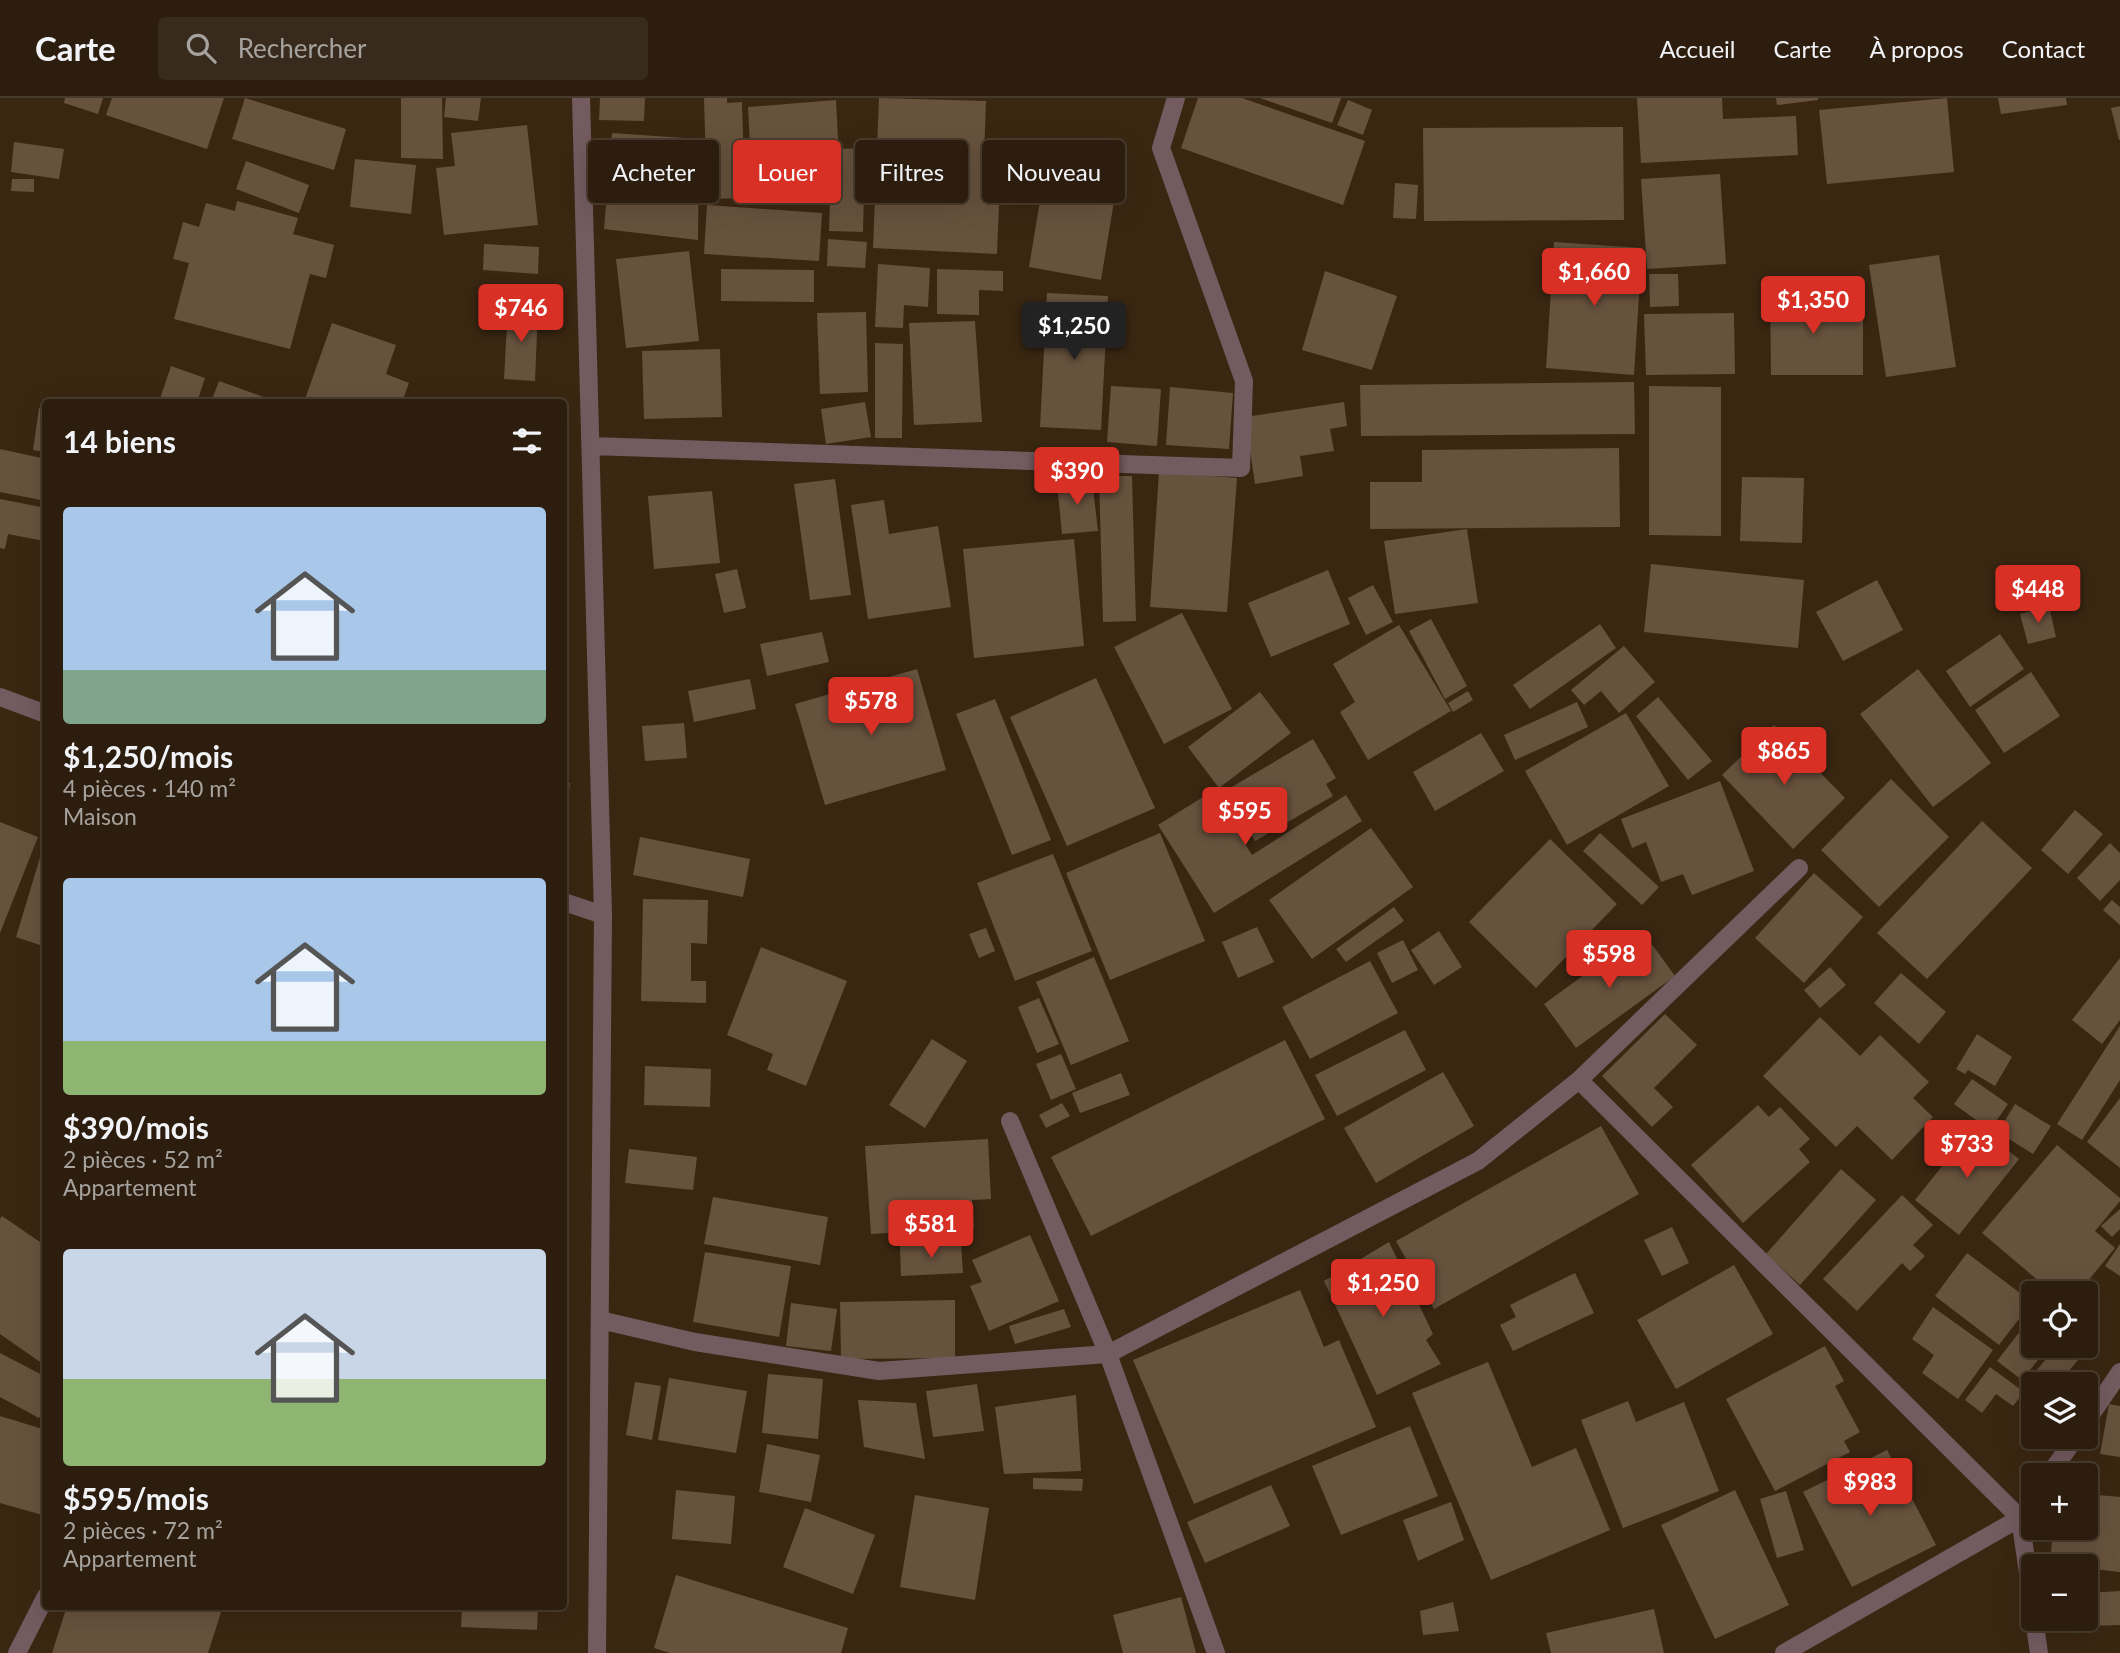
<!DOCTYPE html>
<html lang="fr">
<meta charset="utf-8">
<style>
:root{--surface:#2c1d0e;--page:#382a1c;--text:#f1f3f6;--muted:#a6a29e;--line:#483b2e;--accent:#d93025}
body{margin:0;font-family:Lato,sans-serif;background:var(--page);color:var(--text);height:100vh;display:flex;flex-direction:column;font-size:26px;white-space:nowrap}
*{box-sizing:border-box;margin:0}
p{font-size:23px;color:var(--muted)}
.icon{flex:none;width:38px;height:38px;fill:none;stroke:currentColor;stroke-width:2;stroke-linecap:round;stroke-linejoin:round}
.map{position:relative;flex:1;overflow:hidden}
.sheet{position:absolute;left:42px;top:301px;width:525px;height:1211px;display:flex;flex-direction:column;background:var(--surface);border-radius:7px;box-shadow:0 7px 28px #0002,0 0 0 2px var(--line)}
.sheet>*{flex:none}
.top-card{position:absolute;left:588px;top:42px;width:665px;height:63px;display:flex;gap:14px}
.controls{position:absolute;left:2021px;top:1183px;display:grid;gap:14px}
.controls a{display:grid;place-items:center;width:77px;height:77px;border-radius:7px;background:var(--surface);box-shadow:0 7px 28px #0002,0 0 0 2px var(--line);font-size:35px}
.price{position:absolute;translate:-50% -60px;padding:0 16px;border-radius:7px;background:var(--accent);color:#fff;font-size:23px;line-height:46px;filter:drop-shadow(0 2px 4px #0008)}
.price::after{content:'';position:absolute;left:50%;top:42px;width:21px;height:16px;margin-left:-10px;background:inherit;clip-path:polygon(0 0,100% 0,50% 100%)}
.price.selected{background:#222;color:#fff}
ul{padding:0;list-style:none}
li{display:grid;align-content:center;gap:14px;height:371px;padding:0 21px}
li span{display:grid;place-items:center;height:217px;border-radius:7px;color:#555}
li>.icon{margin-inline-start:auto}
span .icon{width:126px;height:126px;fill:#fffc;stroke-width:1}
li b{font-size:30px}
h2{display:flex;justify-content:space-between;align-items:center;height:84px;padding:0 21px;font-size:30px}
.tag{padding:0 24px;border-radius:7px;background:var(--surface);box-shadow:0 7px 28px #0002,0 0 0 2px var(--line);font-size:24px;line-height:63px}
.tag.selected{background:var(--accent);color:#fff}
header{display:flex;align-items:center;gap:42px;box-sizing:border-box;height:98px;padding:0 35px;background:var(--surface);border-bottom:2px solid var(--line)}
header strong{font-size:33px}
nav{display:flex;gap:38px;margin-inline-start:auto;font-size:24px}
.search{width:490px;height:63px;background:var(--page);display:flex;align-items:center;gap:18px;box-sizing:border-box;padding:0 24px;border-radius:7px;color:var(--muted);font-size:26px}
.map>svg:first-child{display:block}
.building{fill:#67523d}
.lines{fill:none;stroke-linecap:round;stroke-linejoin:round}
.minor{stroke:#735b60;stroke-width:18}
</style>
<header>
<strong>Carte</strong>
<div class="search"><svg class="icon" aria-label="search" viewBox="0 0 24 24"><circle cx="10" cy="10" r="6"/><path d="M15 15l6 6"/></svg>Rechercher</div>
<nav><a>Accueil</a><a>Carte</a><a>À propos</a><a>Contact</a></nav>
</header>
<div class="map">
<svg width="2120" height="1555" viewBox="0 0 2120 1555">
<rect width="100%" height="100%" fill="#3a2712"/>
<path class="building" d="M 65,0 L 103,0 L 98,16 L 64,5 Z
M 112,0 L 224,0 L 207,51 L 106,17 Z
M 245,0 L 346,31 L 334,72 L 232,41 Z
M 401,0 L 442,0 L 443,61 L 401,60 Z
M 446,0 L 481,0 L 478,23 L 444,19 Z
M 600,0 L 645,0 L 644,23 L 599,22 Z
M 704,0 L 727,0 L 727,5 L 742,4 L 745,100 L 707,101 Z
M 879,0 L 986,3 L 984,58 L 1001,58 L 997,156 L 873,150 Z
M 1198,0 L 1242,0 L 1365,43 L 1343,107 L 1181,50 Z
M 1260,0 L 1341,0 L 1332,25 Z
M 1637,0 L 1722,0 L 1723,21 L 1796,18 L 1798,57 L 1641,65 Z
M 1776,0 L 1818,0 L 1818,2 L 1777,7 Z
M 1947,0 L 1954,74 L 1827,86 L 1819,12 Z
M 1998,0 L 2066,0 L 2067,7 L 2001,16 Z
M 836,2 L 838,41 L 750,47 L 748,9 Z
M 1348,2 L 1372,12 L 1363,37 L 1337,27 Z
M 2120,8 L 2120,42 L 2119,42 L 2111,10 Z
M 527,27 L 538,127 L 444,137 L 436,70 L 455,68 L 451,35 Z
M 1623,29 L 1624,122 L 1424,123 L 1423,30 Z
M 612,35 L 699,41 L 698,142 L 604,131 Z
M 14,44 L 64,51 L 59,81 L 11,74 Z
M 1049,49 L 1121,61 L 1101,182 L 1029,169 Z
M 808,50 L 865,51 L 863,134 L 829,133 L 830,103 L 808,102 Z
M 355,61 L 416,67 L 411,116 L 350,109 Z
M 246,63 L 309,87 L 299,115 L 236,91 Z
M 1720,76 L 1726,166 L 1647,171 L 1641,81 Z
M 12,81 L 34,81 L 34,94 L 11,93 Z
M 1395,85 L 1418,87 L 1416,121 L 1393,120 Z
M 237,103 L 298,120 L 293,136 L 334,147 L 326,180 L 310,176 L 290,251 L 174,221 L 189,165 L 173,161 L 183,124 L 199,129 L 206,105 L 235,113 Z
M 707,107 L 822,115 L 819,163 L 704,156 Z
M 828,141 L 867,144 L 865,170 L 827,168 Z
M 1554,144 L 1642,150 L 1634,277 L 1546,270 Z
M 484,146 L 539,149 L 538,176 L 483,172 Z
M 689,153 L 699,243 L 626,250 L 616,161 Z
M 1939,157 L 1956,269 L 1886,279 L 1869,167 Z
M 878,166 L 930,170 L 928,209 L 904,207 L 903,230 L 875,229 Z
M 721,171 L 814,172 L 814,204 L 721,203 Z
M 937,171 L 1003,173 L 1003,193 L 979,192 L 979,217 L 937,216 Z
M 1325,173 L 1397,198 L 1372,272 L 1302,252 Z
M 1649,176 L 1678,176 L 1679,208 L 1650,209 Z
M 1810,186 L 1810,214 L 1863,214 L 1863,277 L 1771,277 L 1770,187 Z
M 1047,195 L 1108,198 L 1101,332 L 1040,329 Z
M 508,208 L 538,210 L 535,283 L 504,281 Z
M 866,214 L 868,294 L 820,296 L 817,215 Z
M 1734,215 L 1735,276 L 1646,277 L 1644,216 Z
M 975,223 L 982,324 L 914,327 L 909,225 Z
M 332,225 L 396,247 L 386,276 L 409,285 L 402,304 L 304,304 Z
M 875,245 L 903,246 L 902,340 L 875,340 Z
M 720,251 L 722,319 L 644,321 L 642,253 Z
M 171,268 L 205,280 L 197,304 L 159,304 Z
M 219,283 L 278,304 L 211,304 Z
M 1634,284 L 1635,336 L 1361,338 L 1360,287 Z
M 1111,288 L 1161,291 L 1157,348 L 1107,344 Z
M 1649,288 L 1721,289 L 1721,438 L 1649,437 Z
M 1170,289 L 1233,295 L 1229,351 L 1166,347 Z
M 865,304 L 871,339 L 826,346 L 821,311 Z
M 1344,304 L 1347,328 L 1330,331 L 1334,353 L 1300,358 L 1303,378 L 1255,386 L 1245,319 Z
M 39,310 L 46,311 L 46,354 L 33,352 Z
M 1619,350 L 1620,429 L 1370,431 L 1370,384 L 1422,384 L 1422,352 Z
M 0,351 L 46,361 L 46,403 L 0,394 Z
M 1159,374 L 1237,380 L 1227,514 L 1150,509 Z
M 1099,378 L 1132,378 L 1136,523 L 1103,524 Z
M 1742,379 L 1804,380 L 1802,445 L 1740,443 Z
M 835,381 L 851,497 L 810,502 L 794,386 Z
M 1092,381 L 1098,433 L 1062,436 L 1057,385 Z
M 712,393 L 720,465 L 654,471 L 648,398 Z
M 0,401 L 46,410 L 44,443 L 8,436 L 5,451 L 0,450 Z
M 884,402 L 889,436 L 938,428 L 951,509 L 868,521 L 851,407 Z
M 1467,431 L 1478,505 L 1395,516 L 1384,443 Z
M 1074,441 L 1084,548 L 974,560 L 963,451 Z
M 1651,466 L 1804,482 L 1798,550 L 1644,534 Z
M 737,471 L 746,510 L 724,515 L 715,476 Z
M 1328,472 L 1350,526 L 1271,559 L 1248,505 Z
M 1877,482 L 1903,532 L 1843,563 L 1816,514 Z
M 1373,487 L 1393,524 L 1366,537 L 1348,500 Z
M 2049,508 L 2056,539 L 2028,546 L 2020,516 Z
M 1182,515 L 1232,611 L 1164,646 L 1114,549 Z
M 1431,521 L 1467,588 L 1445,601 L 1409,533 Z
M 1600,526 L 1616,550 L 1530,611 L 1513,587 Z
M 1399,527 L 1451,613 L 1368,662 L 1340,614 L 1355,604 L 1333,566 Z
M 822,534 L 829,564 L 767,578 L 760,546 Z
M 2000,536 L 2024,571 L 1970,609 L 1946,573 Z
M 1624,548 L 1655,584 L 1619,615 L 1601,593 L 1584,607 L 1571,592 Z
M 917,571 L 946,672 L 825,707 L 795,606 Z
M 1918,571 L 1991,665 L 1933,709 L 1860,616 Z
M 2031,574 L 2060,618 L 2004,655 L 1975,612 Z
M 1096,580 L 1155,710 L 1067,748 L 1010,619 Z
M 750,581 L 756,611 L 694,624 L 688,593 Z
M 1468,593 L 1473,602 L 1453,614 L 1448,605 Z
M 1260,594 L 1291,635 L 1219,690 L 1188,649 Z
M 1658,599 L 1712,663 L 1688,682 L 1636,618 Z
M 995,601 L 1051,742 L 1012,757 L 956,616 Z
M 1577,604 L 1588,629 L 1515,662 L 1504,637 Z
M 1626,615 L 1669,688 L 1567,747 L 1525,673 Z
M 684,625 L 687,660 L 645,663 L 642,628 Z
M 1774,627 L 1845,700 L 1793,751 L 1722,677 Z
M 1481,635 L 1504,673 L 1435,713 L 1413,674 Z
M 1313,641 L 1336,680 L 1326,686 L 1333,698 L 1255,743 L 1225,693 Z
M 1891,681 L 1949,739 L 1879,809 L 1821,752 Z
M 1720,683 L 1754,773 L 1692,797 L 1683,776 L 1661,784 L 1646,744 L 1632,750 L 1621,721 Z
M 564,684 L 570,685 L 565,729 L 564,729 Z
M 1211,694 L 1252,757 L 1346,697 L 1362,723 L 1214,815 L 1158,727 Z
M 2075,712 L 2103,736 L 2068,776 L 2041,752 Z
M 1982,723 L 2032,770 L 1927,881 L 1877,835 Z
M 0,724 L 38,739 L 0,835 Z
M 1371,730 L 1413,789 L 1312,861 L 1269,802 Z
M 1160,735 L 1205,843 L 1110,882 L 1066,775 Z
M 1600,735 L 1659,789 L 1642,807 L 1583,753 Z
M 640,739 L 750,761 L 743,799 L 633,777 Z
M 1550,741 L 1617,806 L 1536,890 L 1469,824 Z
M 2110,745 L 2120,755 L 2120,782 L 2100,803 L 2077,780 Z
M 42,753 L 46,754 L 46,849 L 16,839 Z
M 1053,756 L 1092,853 L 1015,883 L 977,785 Z
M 1814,775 L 1863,819 L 1804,885 L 1755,840 Z
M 643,801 L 708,802 L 707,846 L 691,845 L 691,883 L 706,883 L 706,905 L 641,903 Z
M 2112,802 L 2120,809 L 2120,827 L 2103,812 Z
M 1394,809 L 1404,823 L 1346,864 L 1336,851 Z
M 1257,829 L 1274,864 L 1238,880 L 1222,844 Z
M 986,830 L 995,853 L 979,860 L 969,836 Z
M 1439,833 L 1462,869 L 1434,887 L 1411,852 Z
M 1643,834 L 1675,878 L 1576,950 L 1544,906 Z
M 1403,842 L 1418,872 L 1392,885 L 1377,855 Z
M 761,849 L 847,883 L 806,988 L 767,972 L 773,956 L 727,937 Z
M 1094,859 L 1129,943 L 1071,967 L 1036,884 Z
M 2120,860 L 2120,922 L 2102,946 L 2072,922 Z
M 1370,863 L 1398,915 L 1310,961 L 1282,909 Z
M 1830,869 L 1846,887 L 1820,910 L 1804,892 Z
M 1901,875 L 1946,914 L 1919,946 L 1874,905 Z
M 1039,900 L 1059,946 L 1037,955 L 1018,909 Z
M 1665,916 L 1697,947 L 1654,990 L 1673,1009 L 1652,1029 L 1602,978 Z
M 1820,919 L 1860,958 L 1880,937 L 1929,984 L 1913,1000 L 1933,1019 L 1892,1062 L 1857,1028 L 1836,1049 L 1763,978 Z
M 2120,928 L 2120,982 L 2082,1042 L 2057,1026 Z
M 1405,932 L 1426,972 L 1337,1018 L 1315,977 Z
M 1977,936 L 2012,959 L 1995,988 L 1968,972 L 1965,976 L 1956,971 Z
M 932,941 L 967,963 L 925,1030 L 889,1007 Z
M 1285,942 L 1325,1021 L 1091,1138 L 1051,1059 Z
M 1061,956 L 1076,991 L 1051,1002 L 1036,966 Z
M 645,968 L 711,971 L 710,1009 L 644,1007 Z
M 1443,974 L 1474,1028 L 1376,1085 L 1344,1030 Z
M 1121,975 L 1130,997 L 1080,1015 L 1072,995 Z
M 1972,981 L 2008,1006 L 1990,1032 L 1954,1006 Z
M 2120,1000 L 2120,1070 L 2087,1044 Z
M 1062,1005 L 1070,1018 L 1046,1030 L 1039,1017 Z
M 2015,1006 L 2051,1028 L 2033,1056 L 1998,1034 Z
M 1758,1007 L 1769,1019 L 1780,1009 L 1810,1041 L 1799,1051 L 1810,1064 L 1743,1125 L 1691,1067 Z
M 1975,1027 L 2019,1061 L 1959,1137 L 1915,1102 Z
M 1601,1028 L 1639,1096 L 1434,1211 L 1396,1143 Z
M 988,1041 L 991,1101 L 972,1102 L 974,1130 L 871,1136 L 865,1048 Z
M 2057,1047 L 2120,1100 L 2120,1103 L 2095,1133 L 2115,1150 L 2078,1195 L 2053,1195 L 1982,1135 Z
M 629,1051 L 697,1059 L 693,1092 L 625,1085 Z
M 1841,1071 L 1876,1102 L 1800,1187 L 1766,1156 Z
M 1902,1097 L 1933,1127 L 1913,1147 L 1925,1158 L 1910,1173 L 1902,1165 L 1857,1213 L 1823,1181 Z
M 713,1099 L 828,1119 L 820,1167 L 704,1146 Z
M 2120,1111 L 2120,1131 L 2112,1139 L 2101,1128 Z
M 2,1118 L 46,1148 L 46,1268 L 0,1236 L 0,1121 Z
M 1672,1129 L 1689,1165 L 1662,1178 L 1644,1142 Z
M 1030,1137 L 1059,1203 L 989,1233 L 970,1188 L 982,1184 L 972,1162 Z
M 1389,1144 L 1433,1236 L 1426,1242 L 1441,1266 L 1377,1297 L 1324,1183 Z
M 961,1145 L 963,1175 L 901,1178 L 900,1148 Z
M 2120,1146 L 2120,1178 L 2105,1168 Z
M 705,1154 L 791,1168 L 779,1239 L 693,1224 Z
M 1967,1155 L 2032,1204 L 1999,1247 L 1935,1198 Z
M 1734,1167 L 1773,1236 L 1676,1291 L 1637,1222 Z
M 1575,1175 L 1594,1215 L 1513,1253 L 1500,1227 L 1516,1219 L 1510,1207 Z
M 1300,1192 L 1324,1249 L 1339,1242 L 1376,1329 L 1194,1406 L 1133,1262 Z
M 955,1202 L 955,1260 L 841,1261 L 840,1204 Z
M 791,1205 L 837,1211 L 831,1253 L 786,1248 Z
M 1933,1209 L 1993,1252 L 1958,1301 L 1922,1275 L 1934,1257 L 1912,1241 Z
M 1064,1211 L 1071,1229 L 1015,1246 L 1009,1228 Z
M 2034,1215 L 2034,1248 L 2049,1248 L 2022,1282 L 1997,1263 Z
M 2086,1236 L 2094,1243 L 2058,1286 L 2051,1286 L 2036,1273 L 2057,1248 L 2086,1248 Z
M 1825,1248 L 1844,1283 L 1835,1288 L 1860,1334 L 1844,1343 L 1850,1354 L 1775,1393 L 1726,1301 Z
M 0,1255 L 46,1279 L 46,1308 L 39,1320 L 0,1299 Z
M 1488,1264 L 1532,1369 L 1576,1350 L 1610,1432 L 1491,1482 L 1412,1295 Z
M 1990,1269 L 2024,1294 L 2013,1308 L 1996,1296 L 1982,1315 L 1965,1302 Z
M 768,1276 L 823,1281 L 818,1341 L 762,1335 Z
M 669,1280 L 747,1293 L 736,1355 L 658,1342 Z
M 2037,1281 L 2043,1286 L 2034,1286 L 2034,1306 L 2024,1297 Z
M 635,1284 L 661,1288 L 652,1342 L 626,1337 Z
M 977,1286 L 984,1333 L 933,1339 L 926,1293 Z
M 1076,1297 L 1081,1373 L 1004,1376 L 995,1309 Z
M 858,1302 L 916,1305 L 925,1361 L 864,1349 Z
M 1628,1303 L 1636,1324 L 1684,1304 L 1719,1393 L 1623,1430 L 1581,1322 Z
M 2109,1306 L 2120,1308 L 2120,1359 L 2100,1356 Z
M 0,1318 L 46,1332 L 46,1418 L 0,1405 Z
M 1410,1328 L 1438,1398 L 1341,1437 L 1312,1368 Z
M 767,1346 L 820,1357 L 811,1404 L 759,1394 Z
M 1887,1352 L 1936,1447 L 1852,1489 L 1803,1394 Z
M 1033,1380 L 1083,1381 L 1082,1393 L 1033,1391 Z
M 1271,1387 L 1290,1428 L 1205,1465 L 1187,1424 Z
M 676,1392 L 735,1398 L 731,1446 L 672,1441 Z
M 1735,1392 L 1789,1507 L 1715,1541 L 1661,1427 Z
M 1786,1393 L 1804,1452 L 1777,1460 L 1760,1401 Z
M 2086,1396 L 2120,1399 L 2120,1474 L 2050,1466 L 2053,1430 L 2086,1430 Z
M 915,1397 L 989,1410 L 975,1502 L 900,1489 Z
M 1451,1404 L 1464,1442 L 1418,1463 L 1403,1422 Z
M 805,1410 L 875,1437 L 853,1496 L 783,1469 Z
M 676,1477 L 848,1530 L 841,1555 L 670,1555 L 654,1550 Z
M 2120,1493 L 2120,1527 L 2088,1528 L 2087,1495 Z
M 1181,1499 L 1196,1555 L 1123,1555 L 1113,1517 Z
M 1453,1504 L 1459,1533 L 1423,1537 L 1420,1513 Z
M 67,1508 L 223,1508 L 208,1555 L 52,1555 Z
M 462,1508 L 538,1508 L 537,1532 L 461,1529 Z
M 1654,1511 L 1664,1555 L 1551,1555 L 1546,1535 Z"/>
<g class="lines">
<path class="minor" d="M 581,0 L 603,817 L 597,1555
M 591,348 L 1241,370 L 1244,283 L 1161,50 L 1176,0
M 0,599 L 46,616
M 564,804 L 603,817
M 1579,982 L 2020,1420 L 2034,1516
M 600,1222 L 695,1244 L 879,1273 L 1108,1256 L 1010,1023
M 2086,1324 L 2120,1274
M 2049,1377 L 2076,1339
M 2034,1521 L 2039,1555
M 17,1555 L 46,1498
M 1216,1555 L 1108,1256 L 1478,1063 L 1579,982 L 1799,770
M 1784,1555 L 2020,1420 L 2034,1401"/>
</g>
</svg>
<div class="controls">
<a><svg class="icon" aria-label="locate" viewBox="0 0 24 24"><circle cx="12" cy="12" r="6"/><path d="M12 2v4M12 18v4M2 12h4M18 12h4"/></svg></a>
<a><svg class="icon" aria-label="layers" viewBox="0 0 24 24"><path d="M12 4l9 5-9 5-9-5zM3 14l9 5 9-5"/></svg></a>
<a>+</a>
<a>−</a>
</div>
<b class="price" style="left:1594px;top:210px">$1,660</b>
<b class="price" style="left:1813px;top:238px">$1,350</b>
<b class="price" style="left:521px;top:246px">$746</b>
<b class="price selected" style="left:1074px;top:264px">$1,250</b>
<b class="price" style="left:1077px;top:409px">$390</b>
<b class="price" style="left:2038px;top:527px">$448</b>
<b class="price" style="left:871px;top:639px">$578</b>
<b class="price" style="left:1784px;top:689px">$865</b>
<b class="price" style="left:1245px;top:749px">$595</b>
<b class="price" style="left:1609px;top:892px">$598</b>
<b class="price" style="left:1967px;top:1082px">$733</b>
<b class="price" style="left:931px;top:1162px">$581</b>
<b class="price" style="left:1383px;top:1221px">$1,250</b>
<b class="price" style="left:1870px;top:1420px">$983</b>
<div class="top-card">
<a class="tag">Acheter</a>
<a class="tag selected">Louer</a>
<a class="tag">Filtres</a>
<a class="tag">Nouveau</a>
</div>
<section class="sheet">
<h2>14 biens<svg class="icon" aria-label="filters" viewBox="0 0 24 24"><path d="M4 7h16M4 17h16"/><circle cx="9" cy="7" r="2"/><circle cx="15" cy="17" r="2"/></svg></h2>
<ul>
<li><span style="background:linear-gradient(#a9c7e8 75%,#7fa58c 0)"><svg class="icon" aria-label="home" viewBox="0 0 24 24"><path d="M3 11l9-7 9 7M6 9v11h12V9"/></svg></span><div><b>$1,250/mois</b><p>4 pièces · 140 m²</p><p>Maison</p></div></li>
<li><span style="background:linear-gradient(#a9c7e8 75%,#8fb573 0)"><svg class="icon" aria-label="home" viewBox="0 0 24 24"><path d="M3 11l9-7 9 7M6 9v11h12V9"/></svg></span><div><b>$390/mois</b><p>2 pièces · 52 m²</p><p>Appartement</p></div></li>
<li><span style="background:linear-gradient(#c9d6e8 60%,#8fb573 0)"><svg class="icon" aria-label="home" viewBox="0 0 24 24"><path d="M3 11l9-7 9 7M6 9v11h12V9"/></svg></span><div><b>$595/mois</b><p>2 pièces · 72 m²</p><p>Appartement</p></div></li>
</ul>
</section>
</div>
